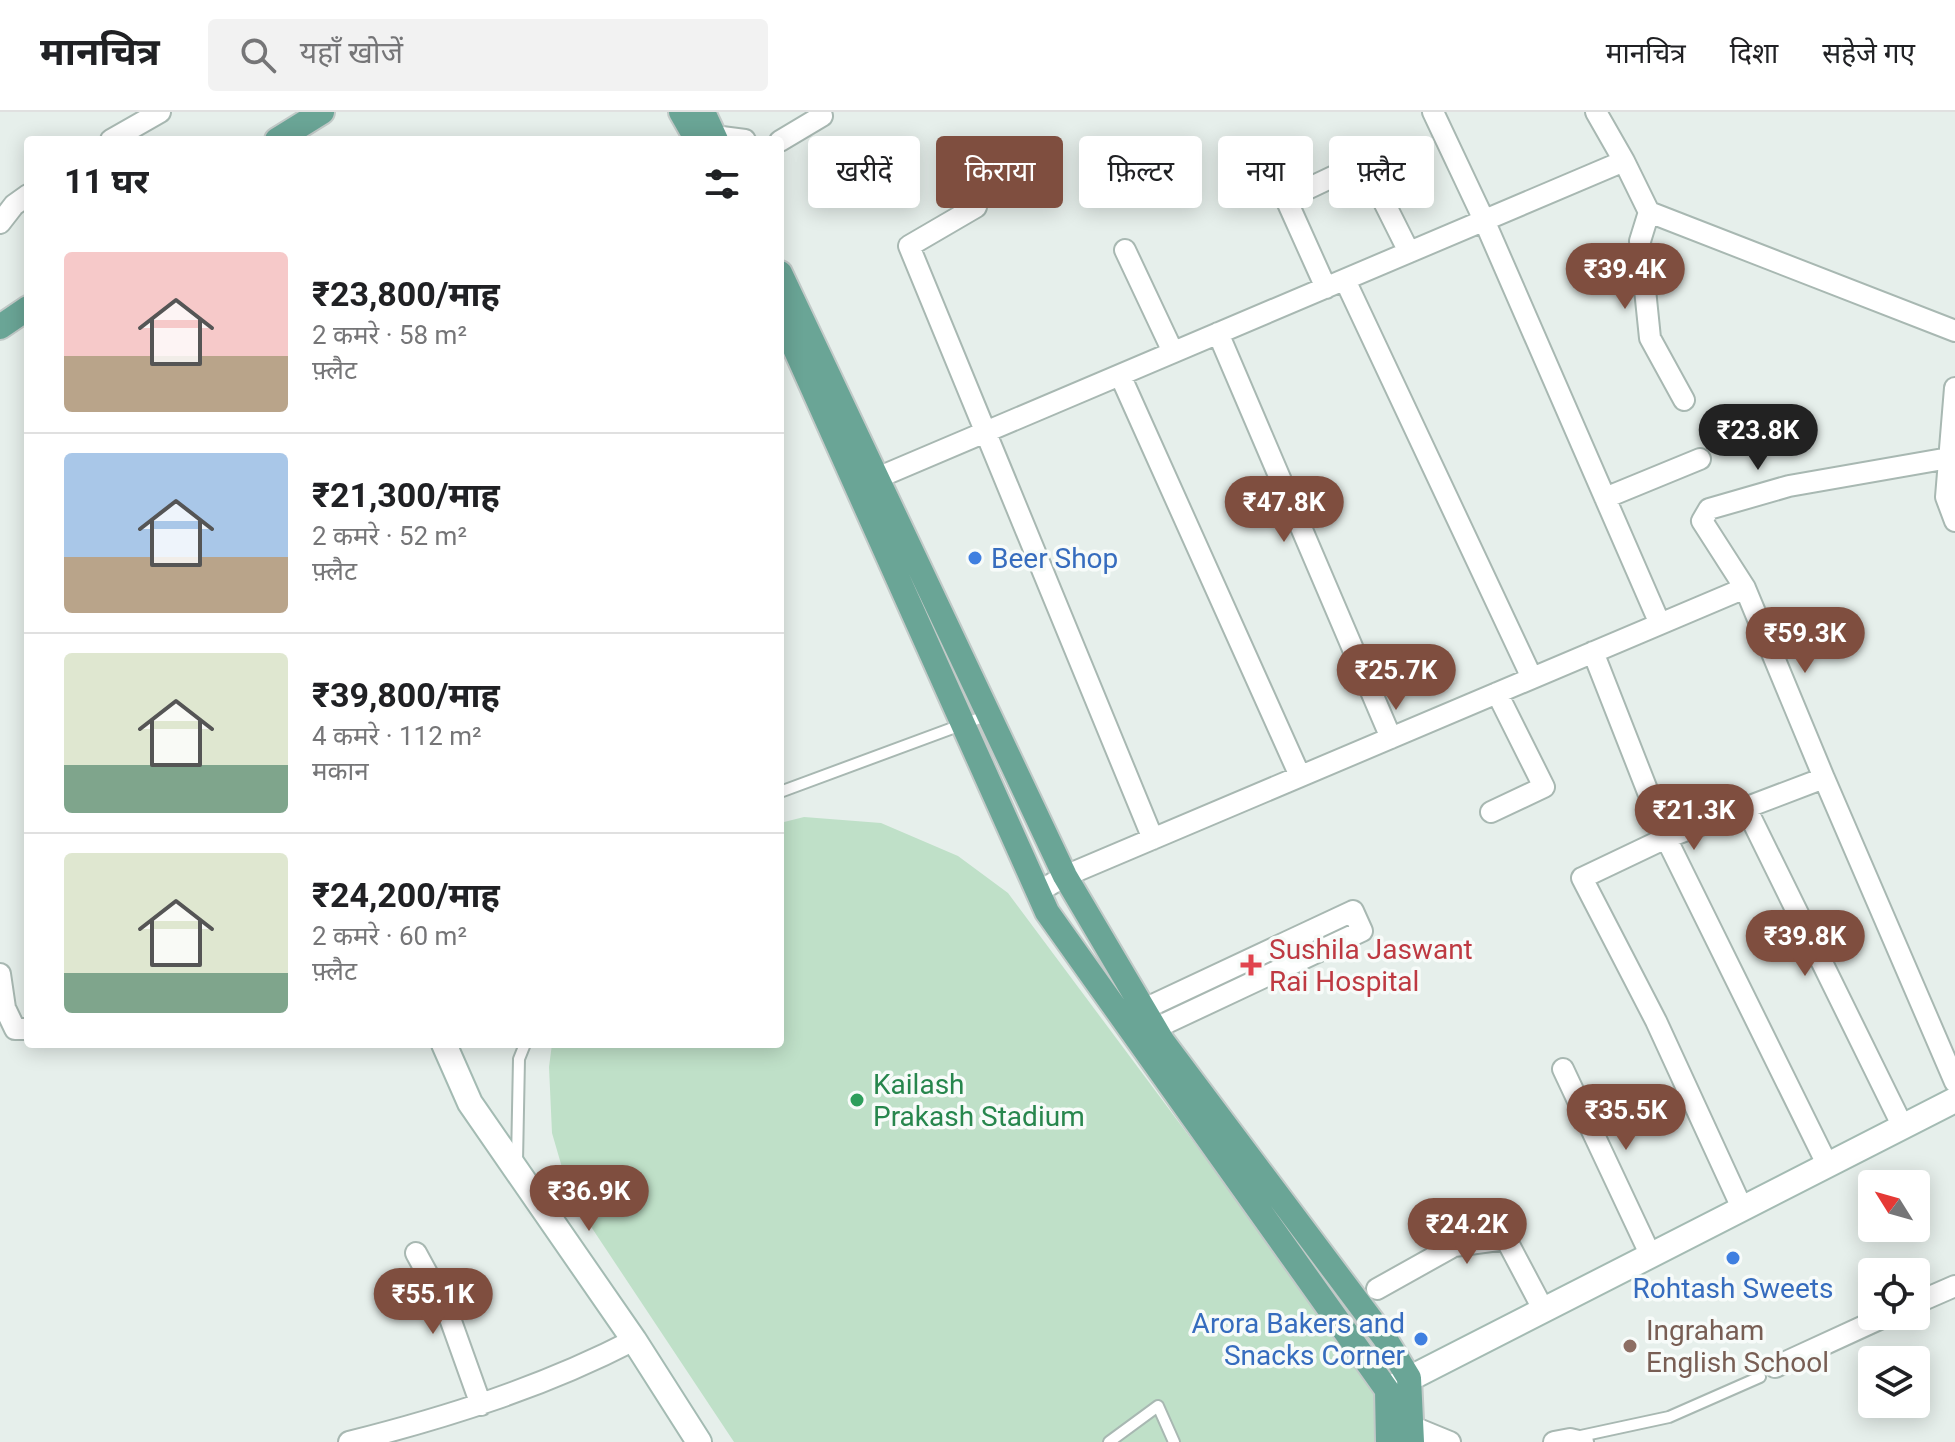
<!DOCTYPE html>
<html lang="hi">
<meta charset="utf-8">
<style>
:root{--surface:#fff;--page:#f2f2f2;--text:#202124;--muted:#757577;--line:#e0e0e0;--accent:#7f4e3f}
body{margin:0;font-family:Roboto,"Noto Sans Devanagari",sans-serif;background:var(--page);color:var(--text);height:100vh;display:flex;flex-direction:column;font-size:30px;white-space:nowrap}
*{box-sizing:border-box;margin:0}
p{font-size:26px;color:var(--muted)}
.icon{flex:none;width:44px;height:44px;fill:none;stroke:currentColor;stroke-width:2;stroke-linecap:round;stroke-linejoin:round}
.map{position:relative;flex:1;overflow:hidden}
.side{position:absolute;left:24px;top:24px;width:760px;height:912px;display:flex;flex-direction:column;background:var(--surface);border-radius:8px;box-shadow:0 4px 20px #0003}
.side>*{flex:none}
.banner{position:absolute;left:808px;top:24px;width:760px;height:72px;display:flex;gap:16px}
.needle{width:52px;rotate:307deg}
.controls{position:absolute;left:1858px;top:1058px;display:grid;gap:16px}
.controls a{display:grid;place-items:center;width:72px;height:72px;border-radius:8px;background:var(--surface);box-shadow:0 4px 20px #0003;font-size:40px}
.price{position:absolute;translate:-50% -68px;padding:0 18px;border-radius:28px;background:var(--accent);color:#fff;font-size:26px;line-height:52px;filter:drop-shadow(0 2px 4px #0008)}
.price::after{content:'';position:absolute;left:50%;top:48px;width:24px;height:18px;margin-left:-12px;background:inherit;clip-path:polygon(0 0,100% 0,50% 100%)}
.price.on{background:#222;color:#fff}
ul{padding:0;list-style:none}
li{display:flex;align-items:center;gap:24px;height:200px;padding:0 40px}
li+li{border-top:2px solid var(--line)}
li span{display:grid;place-items:center;flex:none;width:224px;height:160px;border-radius:8px;color:#555}
li>.icon{margin-inline-start:auto}
span .icon{width:96px;height:96px;fill:#fffc;stroke-width:1}
li b{font-size:34px}
h2{display:flex;justify-content:space-between;align-items:center;height:96px;padding:0 40px;font-size:34px}
.chip{padding:0 28px;border-radius:8px;background:var(--surface);box-shadow:0 4px 20px #0003;font-size:28px;line-height:72px}
.chip.on{background:var(--accent);color:#fff}
header{display:flex;align-items:center;gap:48px;box-sizing:border-box;height:112px;padding:0 40px;background:var(--surface);border-bottom:2px solid var(--line)}
header strong{font-size:38px}
nav{display:flex;gap:44px;margin-inline-start:auto;font-size:28px}
.search{width:560px;height:72px;background:var(--page);display:flex;align-items:center;gap:20px;box-sizing:border-box;padding:0 28px;border-radius:8px;color:var(--muted);font-size:30px}
.map>svg:first-child{display:block}
.pitch{fill:#bfe0c8}
.lines{fill:none;stroke-linecap:round;stroke-linejoin:round}
.lane-casing{stroke:#a8b8b2;stroke-width:14}
.street-casing{stroke:#a8b8b2;stroke-width:24}
.secondary-casing{stroke:#a4bbb3;stroke-width:28}
.primary-casing{stroke:#c2cac8;stroke-width:28}
.lane{stroke:#fff;stroke-width:10}
.street{stroke:#fff;stroke-width:20}
.secondary{stroke:#fff;stroke-width:24}
.primary{stroke:#6aa596;stroke-width:24}
.shop-dot{fill:#3f7fe0;stroke:#f7fbf9;stroke-width:3}
.health-dot{fill:#e0444e;stroke:#f7fbf9;stroke-width:3}
.leisure-dot{fill:#2e9e5b;stroke:#f7fbf9;stroke-width:3}
.education-dot{fill:#8d6e63;stroke:#f7fbf9;stroke-width:3}
.labels{text-anchor:middle;stroke-width:7;stroke-linejoin:round;paint-order:stroke}
.shop-label{font-size:28px;fill:#366cbe;stroke:#f7fbf9;text-anchor:start}
.health-label{font-size:28px;fill:#be3a42;stroke:#f7fbf9;text-anchor:start}
.leisure-label{font-size:28px;fill:#27864d;stroke:#f7fbf9;text-anchor:start}
.education-label{font-size:28px;fill:#785e54;stroke:#f7fbf9;text-anchor:start}
</style>
<header>
<strong>मानचित्र</strong>
<div class="search"><svg class="icon" aria-label="search" viewBox="0 0 24 24"><circle cx="10" cy="10" r="6"/><path d="M15 15l6 6"/></svg>यहाँ खोजें</div>
<nav><a>मानचित्र</a><a>दिशा</a><a>सहेजे गए</a></nav>
</header>
<div class="map">
<svg width="1955" height="1330" viewBox="0 0 1955 1330">
<rect width="100%" height="100%" fill="#e6efeb"/>
<path class="pitch" d="M 804,705 L 881,711 L 958,744 L 1008,781 L 1374,1272 L 1382,1330 L 734,1330 L 570,1083 L 552,1021 L 549,955 L 552,932 L 780,932 L 780,711 Z"/>
<g class="lines">
<g class="lane-casing">
<path id="lane" d="M 780,680 L 988,603
M 517,1049 L 519,947 L 525,932
M 1576,1325 L 1669,1305 L 1760,1265
M 1109,1330 L 1158,1294 L 1174,1330"/>
</g>
<g class="street-casing">
<path id="street" d="M 1433,0 L 1484,108 L 1660,512
M 1596,0 L 1624,49
M 714,24 L 745,28
M 111,28 L 160,0
M 780,29 L 822,4
M 976,95 L 909,134 L 1153,727
M 1649,100 L 1640,129 L 1650,226 L 1684,288
M 0,111 L 14,93 L 28,83
M 1125,138 L 1173,240
M 1345,168 L 1532,566
M 1326,176 L 1286,87 L 1364,50 L 1409,140
M 1218,221 L 1391,626
M 1120,263 L 1300,664
M 1955,276 L 1946,385 L 1955,409
M 863,372 L 1624,49 L 1649,100 L 1955,219
M 1605,386 L 1700,347
M 1593,540 L 1666,726 L 1827,1052
M 1824,666 L 1745,476 L 1702,409 L 1709,397 L 1789,374 L 1949,346
M 1747,698 L 1903,1015
M 1491,700 L 1544,675 L 1497,581
M 1038,780 L 1065,764 L 1745,476
M 0,862 L 5,896 L 15,917 L 28,917
M 1141,923 L 1362,819 L 1353,799 L 1144,897
M 1563,957 L 1650,1142
M 1742,1096 L 1656,909 L 1582,766 L 1666,726 L 1824,666 L 1955,970
M 416,1141 L 447,1198 L 481,1293
M 1377,1177 L 1454,1134 L 1506,1127 L 1543,1197
M 1916,1191 L 1955,1174
M 1775,1255 L 1886,1204
M 1411,1314 L 1450,1330
M 349,1330 C 448,1305 543,1275 634,1228
M 1554,1330 L 1570,1327 L 1583,1330"/>
</g>
<g class="secondary-casing">
<path id="secondary" d="M 444,932 L 470,991 L 634,1228 L 699,1330
M 1391,1276 L 1955,988"/>
</g>
<g class="primary-casing">
<path id="primary" d="M 681,0 L 697,28
M 703,0 L 716,28
M 277,28 L 322,0
M 780,161 L 1065,764 L 1163,930 L 1384,1225 L 1409,1266 L 1412,1330
M 780,203 L 1047,800 L 1387,1278 L 1388,1330
M 0,215 L 28,196"/>
</g>
<use href="#lane" class="lane"/>
<use href="#street" class="street"/>
<use href="#secondary" class="secondary"/>
<use href="#primary" class="primary"/>
</g>
<g class="shop-dot">
<circle cx="975" cy="446" r="8"/>
<circle cx="1733" cy="1146" r="8"/>
<circle cx="1421" cy="1227" r="8"/>
</g>
<path class="health-dot" d="M1247 841h8v8h8v8h-8v8h-8v-8h-8v-8h8z"/>
<circle class="leisure-dot" cx="857" cy="988" r="8"/>
<circle class="education-dot" cx="1630" cy="1234" r="8"/>
<g class="labels">
<g class="shop-label">
<text x="991" y="456">Beer Shop</text>
<text x="1733" y="1186" text-anchor="middle">Rohtash Sweets</text>
<text x="1405" y="1221" text-anchor="end">Arora Bakers and<tspan x="1405" dy="32">Snacks Corner</tspan></text>
</g>
<g class="health-label">
<text x="1269" y="847">Sushila Jaswant<tspan x="1269" dy="32">Rai Hospital</tspan></text>
</g>
<g class="leisure-label">
<text x="873" y="982">Kailash<tspan x="873" dy="32">Prakash Stadium</tspan></text>
</g>
<g class="education-label">
<text x="1646" y="1228">Ingraham<tspan x="1646" dy="32">English School</tspan></text>
</g>
</g>
</svg>
<div class="controls">
<a><svg class="needle" viewBox="-14 -14 28 28"><path d="M0-13l5 13h-10z" fill="#e53935"/><path d="M0 13l5-13h-10z" fill="#757577"/></svg></a>
<a><svg class="icon" aria-label="locate" viewBox="0 0 24 24"><circle cx="12" cy="12" r="6"/><path d="M12 2v4M12 18v4M2 12h4M18 12h4"/></svg></a>
<a><svg class="icon" aria-label="layers" viewBox="0 0 24 24"><path d="M12 4l9 5-9 5-9-5zM3 14l9 5 9-5"/></svg></a>
</div>
<b class="price" style="left:1625px;top:199px">₹39.4K</b>
<b class="price on" style="left:1758px;top:360px">₹23.8K</b>
<b class="price" style="left:1284px;top:432px">₹47.8K</b>
<b class="price" style="left:1805px;top:563px">₹59.3K</b>
<b class="price" style="left:1396px;top:600px">₹25.7K</b>
<b class="price" style="left:1694px;top:740px">₹21.3K</b>
<b class="price" style="left:1805px;top:866px">₹39.8K</b>
<b class="price" style="left:1626px;top:1040px">₹35.5K</b>
<b class="price" style="left:589px;top:1121px">₹36.9K</b>
<b class="price" style="left:1467px;top:1154px">₹24.2K</b>
<b class="price" style="left:433px;top:1224px">₹55.1K</b>
<div class="banner">
<a class="chip">खरीदें</a>
<a class="chip on">किराया</a>
<a class="chip">फ़िल्टर</a>
<a class="chip">नया</a>
<a class="chip">फ़्लैट</a>
</div>
<section class="side">
<h2>11 घर<svg class="icon" aria-label="filters" viewBox="0 0 24 24"><path d="M4 7h16M4 17h16"/><circle cx="9" cy="7" r="2"/><circle cx="15" cy="17" r="2"/></svg></h2>
<ul>
<li><span style="background:linear-gradient(#f6c9c9 65%,#b9a48a 0)"><svg class="icon" aria-label="home" viewBox="0 0 24 24"><path d="M3 11l9-7 9 7M6 9v11h12V9"/></svg></span><div><b>₹23,800/माह</b><p>2 कमरे · 58 m²</p><p>फ़्लैट</p></div></li>
<li><span style="background:linear-gradient(#a9c7e8 65%,#b9a48a 0)"><svg class="icon" aria-label="home" viewBox="0 0 24 24"><path d="M3 11l9-7 9 7M6 9v11h12V9"/></svg></span><div><b>₹21,300/माह</b><p>2 कमरे · 52 m²</p><p>फ़्लैट</p></div></li>
<li><span style="background:linear-gradient(#dfe7d0 70%,#7fa58c 0)"><svg class="icon" aria-label="home" viewBox="0 0 24 24"><path d="M3 11l9-7 9 7M6 9v11h12V9"/></svg></span><div><b>₹39,800/माह</b><p>4 कमरे · 112 m²</p><p>मकान</p></div></li>
<li><span style="background:linear-gradient(#dfe7d0 75%,#7fa58c 0)"><svg class="icon" aria-label="home" viewBox="0 0 24 24"><path d="M3 11l9-7 9 7M6 9v11h12V9"/></svg></span><div><b>₹24,200/माह</b><p>2 कमरे · 60 m²</p><p>फ़्लैट</p></div></li>
</ul>
</section>
</div>
